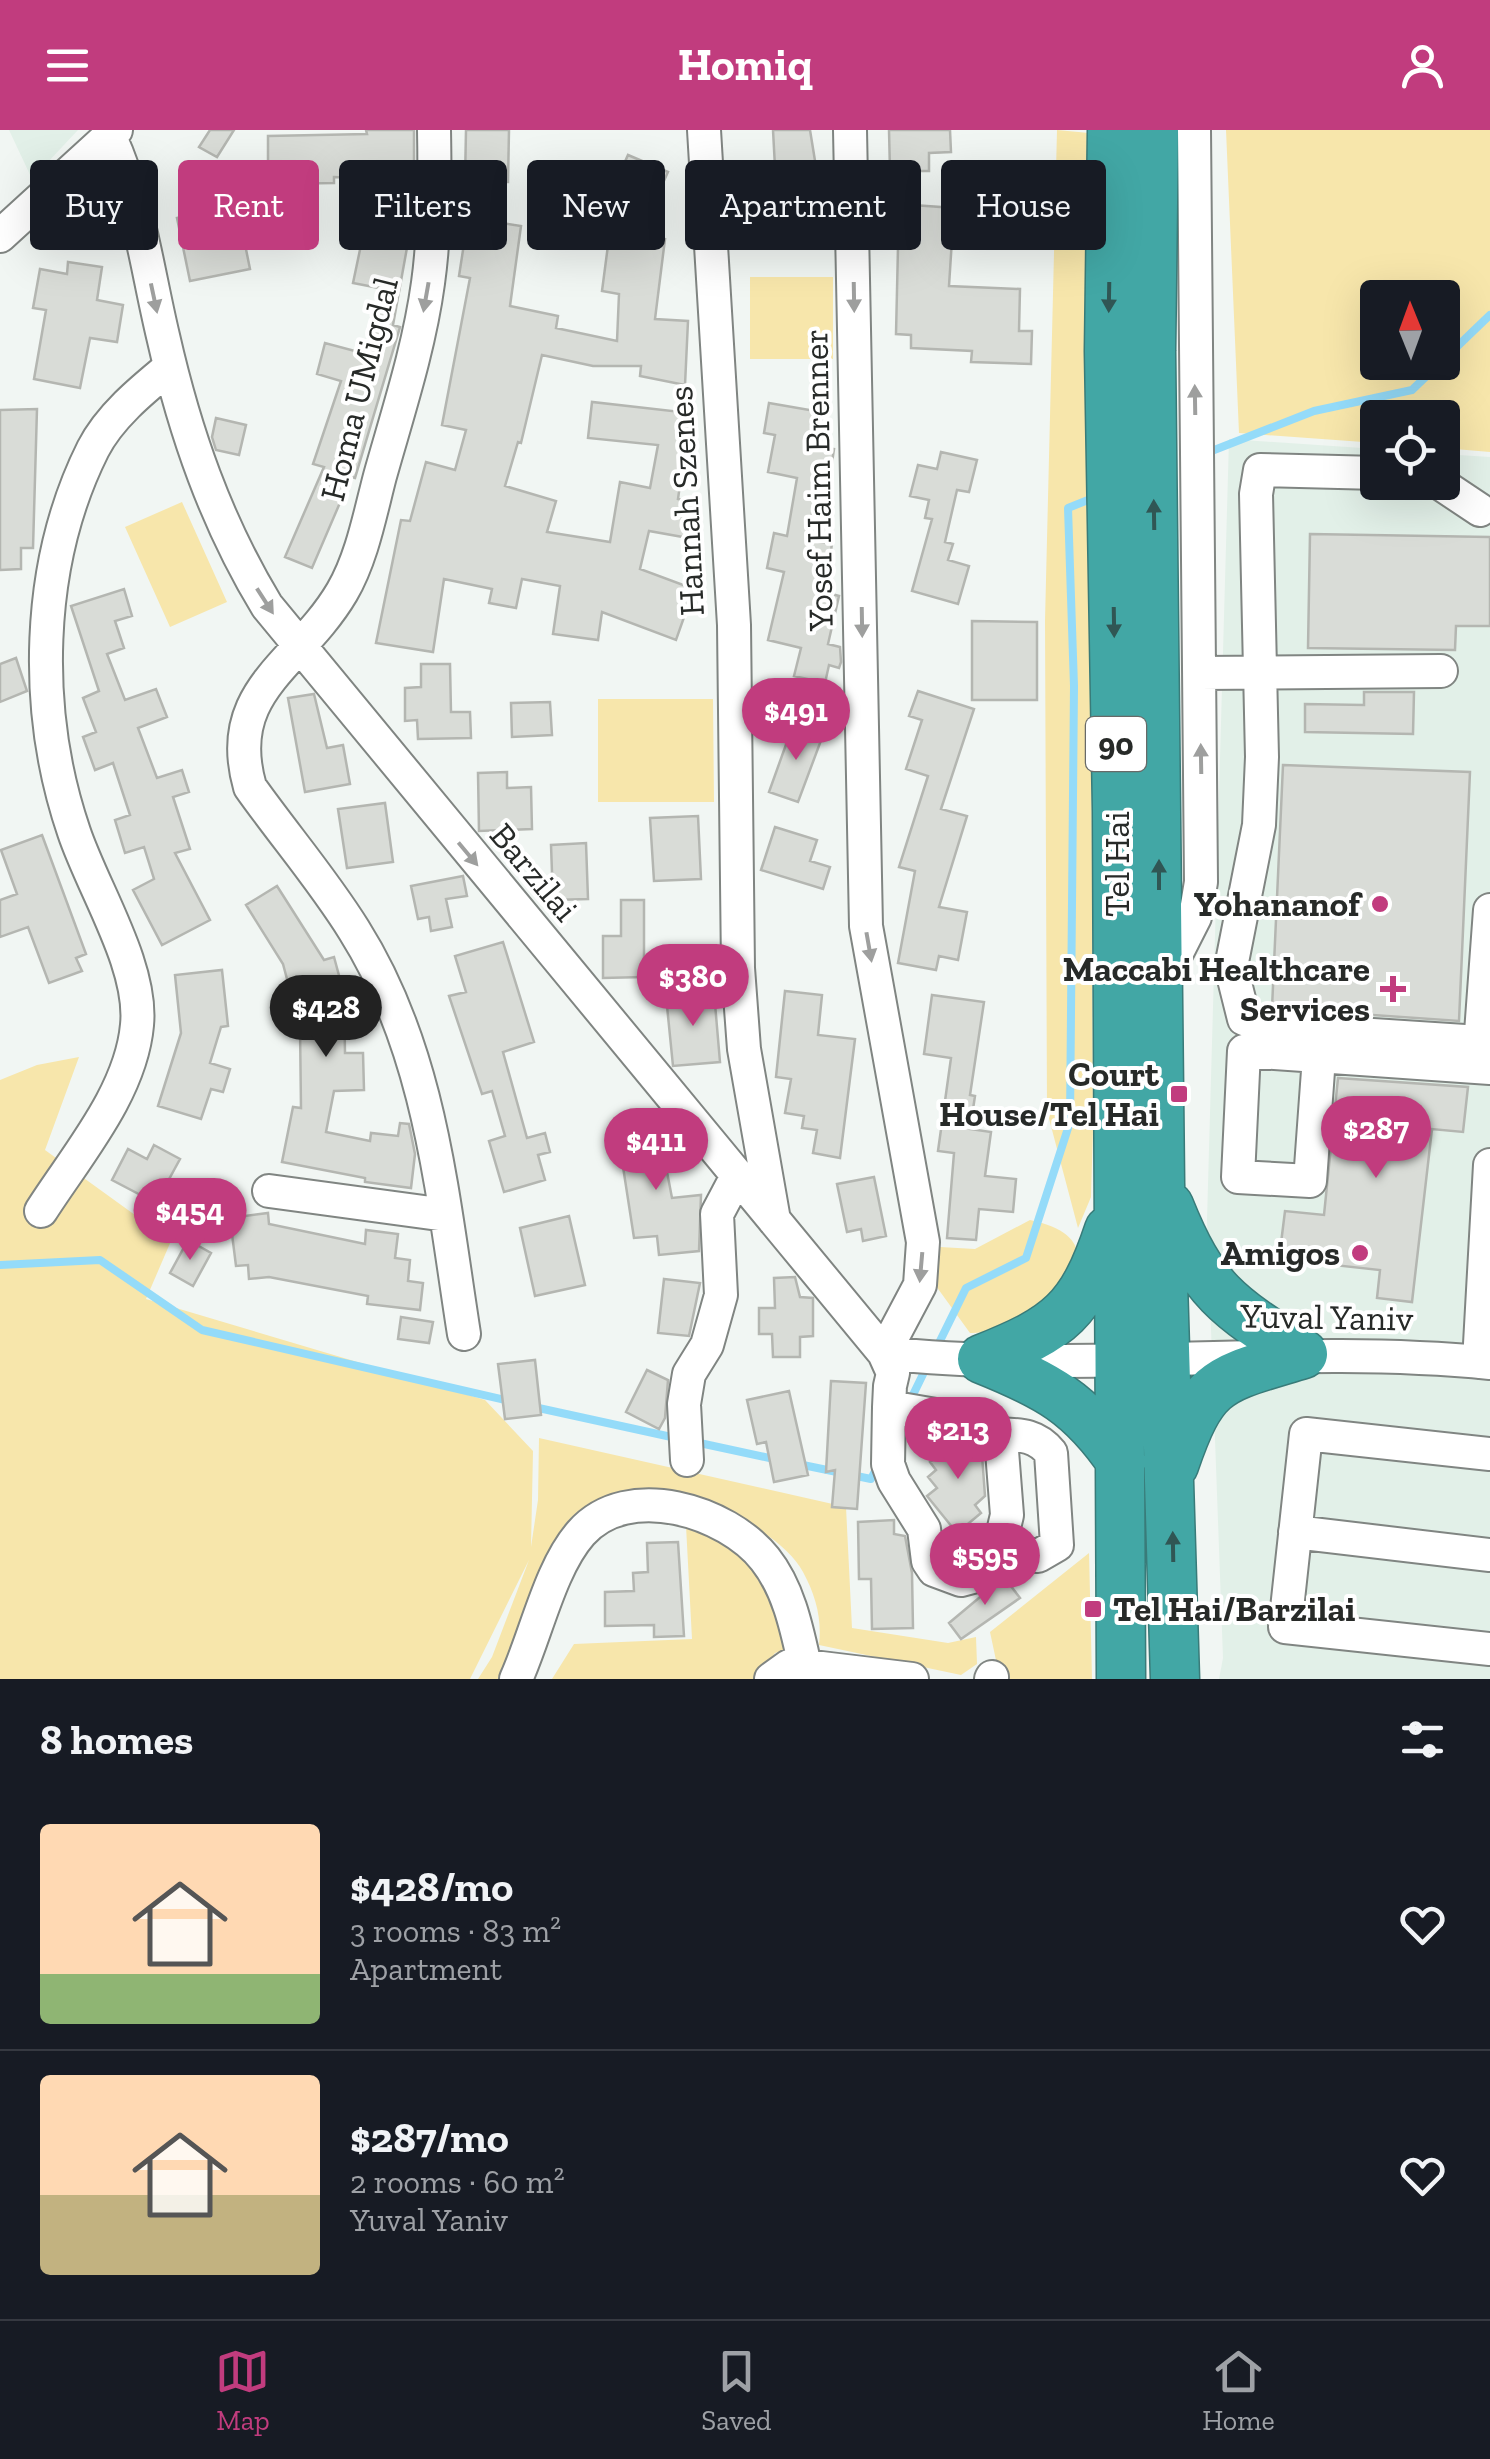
<!DOCTYPE html>
<meta charset="utf-8">
<style>
:root{--surface:#171b24;--page:#20242c;--text:#f1f3f6;--muted:#9ea1a6;--line:#363941;--accent:#c13c7e}
body{margin:0;font-family:"Zilla Slab",serif;background:var(--page);color:var(--text);height:100vh;display:flex;flex-direction:column;font-size:38px;white-space:nowrap}
*{box-sizing:border-box;margin:0}
p{font-size:32px;color:var(--muted)}
.icon{flex:none;width:55px;height:55px;fill:none;stroke:currentColor;stroke-width:2;stroke-linecap:round;stroke-linejoin:round}
.map{position:relative;height:1549px;overflow:hidden}
.panel{display:flex;flex-direction:column;background:var(--surface);flex:1}
.panel>*{flex:none}
.hud{position:absolute;left:30px;top:30px;width:1430px;height:90px;display:flex;gap:20px}
.needle{width:65px;rotate:359deg}
.controls{position:absolute;left:1360px;top:150px;display:grid;gap:20px}
.controls a{display:grid;place-items:center;width:100px;height:100px;border-radius:10px;background:var(--surface);box-shadow:0 10px 40px #0002;font-size:50px}
.price{position:absolute;translate:-50% -85px;padding:0 22px;border-radius:35px;background:var(--accent);color:#fff;font-size:32px;line-height:65px;filter:drop-shadow(0 2px 5px #0008)}
.price::after{content:'';position:absolute;left:50%;top:60px;width:30px;height:22px;margin-left:-15px;background:inherit;clip-path:polygon(0 0,100% 0,50% 100%)}
.price.selected{background:#222;color:#fff}
ul{padding:0;list-style:none}
li{display:flex;align-items:center;gap:30px;height:250px;padding:0 40px}
li+li{border-top:2px solid var(--line)}
li span{display:grid;place-items:center;flex:none;width:280px;height:200px;border-radius:10px;color:#555}
li>.icon{margin-inline-start:auto}
span .icon{width:120px;height:120px;fill:#fffc;stroke-width:1}
li b{font-size:42px}
h2{display:flex;justify-content:space-between;align-items:center;height:120px;padding:0 40px;font-size:42px}
.chip{padding:0 35px;border-radius:10px;background:var(--surface);box-shadow:0 10px 40px #0002;font-size:35px;line-height:90px}
.chip.selected{background:var(--accent);color:#fff}
header{display:flex;justify-content:space-between;align-items:center;height:130px;padding:0 40px;background:var(--accent);color:#fff;font-size:45px;font-weight:700}
.menu{display:flex;justify-content:space-around;align-items:center;height:140px;border-top:2px solid var(--line);background:var(--surface);font-size:28px;color:var(--muted)}
.menu a{display:grid;justify-items:center;gap:5px}
.menu .selected{color:var(--accent)}
.map>svg:first-child{display:block}
.built{fill:#e2f0e8}
.green{fill:#f7e6ab;fill-rule:evenodd}
.lines{fill:none;stroke-linecap:round;stroke-linejoin:round}
.stream{stroke:#94dbf9;stroke-width:8}
.building{fill:#d9dcd7;stroke:#b4b6b1;stroke-width:2.5}
.minor-casing{stroke:#808582;stroke-width:36}
.highway-casing{stroke:#397b79;stroke-width:51}
.minor{stroke:#fff;stroke-width:32}
.highway{stroke:#42a7a5;stroke-width:48}
.oneway{fill:#9e9f9e}
.oneway2{fill:#305654}
.poi-dot{fill:#c13c7e;stroke:#fff;stroke-width:4}
.labels{text-anchor:middle;stroke-width:8;stroke-linejoin:round;paint-order:stroke}
.shield{fill:#fff;stroke:#686a68;stroke-width:2.5}
.shield-label{font-size:32px;font-weight:bold;fill:#272a28}
.street-label{font-size:35px;fill:#272a28;stroke:#fff}
.poi-label{font-size:35px;font-weight:bold;fill:#272a28;stroke:#fff;text-anchor:end}
</style>
<header><svg class="icon" aria-label="menu" viewBox="0 0 24 24"><path d="M4 6h16M4 12h16M4 18h16"/></svg>Homiq<svg class="icon" aria-label="person" viewBox="0 0 24 24"><circle cx="12" cy="8" r="4"/><path d="M4 21q1-7 8-7t8 7"/></svg></header>
<div class="map">
<svg width="1490" height="1549" viewBox="0 0 1490 1549">
<rect width="100%" height="100%" fill="#f1f6f3"/>
<path class="built" d="M 9,0 L 78,0 L 32,49 Z
M 1229,309 L 1377,319 L 1378,352 L 1442,352 L 1443,324 L 1490,327 L 1490,1549 L 1219,1549 L 1223,1528 L 1207,1090 Z"/>
<path class="green" d="M 1057,0 L 1089,3 L 1093,997 L 1091,1067 L 1078,1098 L 1047,981 L 1045,491 Z
M 1226,0 L 1490,0 L 1490,322 L 1443,318 L 1442,288 L 1378,288 L 1377,313 L 1239,303 ZM 1378,168 L 1442,168 L 1442,232 L 1378,232 Z
M 750,147 L 833,147 L 833,229 L 750,229 Z
M 182,372 L 227,472 L 170,497 L 125,397 Z
M 598,569 L 713,569 L 714,672 L 598,672 Z
M 79,927 L 45,1020 L 171,1111 L 146,1169 L 485,1270 L 533,1321 L 531,1417 L 538,1370 L 539,1308 L 846,1377 L 852,1498 L 948,1513 L 976,1507 L 977,1534 L 961,1545 L 819,1515 C 822,1489 816,1466 803,1442 C 770,1382 617,1329 566,1393 C 554,1408 554,1440 546,1459 C 533,1490 517,1519 502,1549 L 478,1549 L 492,1527 L 529,1430 L 470,1549 L 0,1549 L 0,950 L 37,935 Z
M 1030,1090 C 1143,1114 1026,1205 970,1203 L 936,1156 L 940,1117 L 975,1119 Z
M 686,1396 C 746,1412 775,1462 795,1517 L 775,1523 L 757,1549 L 552,1549 L 574,1514 L 692,1509 Z
M 1089,1423 L 1092,1549 L 1000,1549 L 990,1502 Z"/>
<g class="lines">
<path class="stream" d="M 1204,324 L 1314,281 L 1412,260 L 1490,185
M 0,1135 L 100,1130 L 202,1200 L 510,1271
M 936,1219 L 966,1158 L 1026,1128 L 1070,992 L 1074,556 L 1068,378 L 1093,368
M 909,1273 L 927,1236
M 534,1277 L 676,1308
M 695,1312 L 779,1330
M 798,1334 L 871,1349 L 878,1335"/>
</g>
<path class="building" d="M 210,0 L 234,0 L 217,27 L 199,17 Z
M 366,0 L 414,0 L 414,50 L 334,47 L 334,53 L 268,54 L 268,6 L 367,4 Z
M 466,0 L 509,0 L 508,52 L 465,51 Z
M 773,0 L 810,0 L 817,43 L 811,43 L 810,68 L 818,68 L 821,107 L 758,111 L 755,57 L 776,56 Z
M 889,0 L 950,0 L 951,22 L 929,23 L 929,41 L 890,41 Z
M 628,25 L 668,42 L 639,106 L 665,109 L 655,189 L 688,191 L 685,255 L 640,246 L 641,236 L 593,236 L 542,225 L 521,313 L 518,312 L 505,356 L 556,371 L 547,402 L 610,412 L 620,352 L 650,358 L 658,315 L 588,308 L 592,272 L 690,283 L 678,369 L 700,373 L 694,409 L 649,401 L 640,439 L 694,459 L 676,510 L 602,482 L 598,510 L 553,504 L 560,456 L 522,449 L 516,478 L 489,473 L 492,459 L 444,449 L 433,522 L 376,513 L 401,390 L 410,391 L 426,332 L 455,340 L 466,300 L 442,295 L 470,148 L 459,146 L 468,88 L 521,96 L 510,176 L 558,186 L 556,198 L 617,211 L 619,164 L 602,161 L 613,77 L 606,74 Z
M 377,74 L 414,79 L 393,195 L 400,197 L 355,348 L 351,347 L 312,438 L 285,427 L 324,337 L 313,334 L 341,251 L 317,244 L 325,213 L 366,224 L 384,159 L 353,153 L 361,115 L 369,117 Z
M 899,74 L 954,78 L 949,156 L 1020,159 L 1019,201 L 1032,201 L 1031,234 L 971,232 L 972,221 L 911,218 L 911,205 L 896,204 Z
M 237,75 L 250,139 L 190,151 L 177,88 Z
M 68,132 L 102,137 L 97,170 L 123,175 L 117,212 L 90,208 L 80,258 L 34,249 L 46,180 L 33,178 L 40,139 L 67,144 Z
M 769,273 L 821,282 L 815,316 L 834,319 L 829,353 L 818,351 L 807,410 L 832,414 L 824,462 L 839,466 L 828,514 L 840,517 L 841,532 L 839,538 L 829,535 L 825,553 L 794,546 L 801,518 L 768,510 L 784,442 L 767,438 L 774,403 L 787,406 L 797,348 L 768,342 L 775,305 L 764,303 Z
M 37,279 L 33,418 L 21,418 L 21,439 L 0,440 L 0,280 Z
M 216,288 L 246,295 L 239,325 L 216,320 L 212,307 Z
M 941,322 L 977,330 L 969,362 L 957,360 L 945,412 L 953,414 L 948,430 L 969,436 L 958,474 L 912,461 L 932,389 L 925,388 L 929,370 L 910,366 L 918,335 L 937,339 Z
M 1310,404 L 1490,407 L 1490,496 L 1456,496 L 1455,520 L 1308,518 Z
M 124,459 L 132,486 L 115,491 L 124,518 L 107,524 L 125,570 L 156,559 L 167,587 L 138,598 L 157,648 L 182,640 L 189,662 L 173,667 L 190,719 L 175,723 L 210,790 L 162,815 L 133,760 L 154,749 L 144,717 L 125,723 L 115,690 L 130,685 L 113,633 L 95,640 L 83,607 L 96,602 L 83,568 L 99,561 L 71,476 Z
M 972,491 L 1037,492 L 1037,570 L 972,570 Z
M 16,528 L 27,561 L 0,572 L 0,534 Z
M 421,534 L 450,534 L 451,582 L 470,582 L 471,608 L 418,609 L 417,590 L 405,591 L 405,558 L 421,557 Z
M 918,561 L 974,579 L 941,679 L 967,686 L 939,777 L 967,782 L 958,830 L 939,826 L 936,840 L 898,833 L 915,741 L 899,737 L 928,646 L 906,639 L 922,590 L 909,586 Z
M 1364,562 L 1414,562 L 1413,604 L 1305,602 L 1305,574 L 1364,575 Z
M 314,564 L 327,618 L 343,615 L 350,654 L 305,662 L 288,568 Z
M 550,572 L 552,605 L 512,607 L 511,573 Z
M 793,595 L 823,605 L 798,672 L 769,662 Z
M 1283,635 L 1470,642 L 1459,891 L 1272,878 Z
M 507,642 L 507,658 L 531,657 L 532,699 L 479,701 L 478,643 Z
M 385,673 L 393,732 L 347,738 L 338,679 Z
M 698,686 L 701,749 L 654,751 L 650,688 Z
M 775,697 L 817,710 L 810,731 L 830,737 L 823,759 L 761,740 Z
M 42,705 L 86,824 L 76,828 L 82,841 L 49,853 L 28,797 L 0,807 L 0,770 L 17,764 L 1,720 Z
M 586,713 L 588,769 L 553,770 L 551,715 Z
M 463,746 L 467,766 L 446,769 L 452,797 L 431,801 L 429,787 L 418,789 L 411,756 Z
M 277,756 L 324,830 L 334,827 L 344,864 L 345,923 L 363,923 L 364,960 L 334,961 L 326,1002 L 370,1011 L 371,1003 L 398,1006 L 400,993 L 409,994 L 415,1024 L 411,1058 L 365,1052 L 365,1048 L 282,1032 L 293,977 L 301,978 L 300,898 L 283,834 L 246,775 Z
M 621,770 L 644,770 L 644,847 L 603,848 L 603,806 L 621,806 Z
M 503,812 L 534,912 L 503,922 L 527,1008 L 545,1003 L 550,1022 L 538,1025 L 545,1050 L 504,1062 L 489,1011 L 505,1006 L 492,961 L 482,964 L 449,866 L 466,862 L 455,826 Z
M 222,840 L 228,896 L 221,897 L 210,933 L 230,939 L 223,962 L 211,959 L 201,989 L 158,976 L 181,903 L 175,845 Z
M 785,861 L 822,865 L 818,905 L 855,909 L 840,1028 L 813,1023 L 817,1000 L 802,998 L 804,986 L 785,983 L 791,949 L 776,947 Z
M 714,862 L 720,932 L 673,936 L 666,866 Z
M 932,865 L 984,872 L 970,965 L 975,966 L 970,999 L 991,1002 L 985,1046 L 1016,1049 L 1013,1082 L 979,1079 L 976,1110 L 947,1108 L 954,1023 L 938,1021 L 951,928 L 924,924 Z
M 1338,948 L 1468,957 L 1463,1002 L 1432,999 L 1412,1172 L 1377,1168 L 1380,1140 L 1279,1129 L 1285,1081 L 1324,1085 Z
M 657,990 L 672,1068 L 701,1065 L 699,1121 L 659,1125 L 657,1106 L 634,1108 L 617,998 Z
M 154,1015 L 180,1029 L 156,1073 L 112,1050 L 128,1019 L 147,1029 Z
M 874,1047 L 886,1106 L 863,1111 L 861,1099 L 847,1102 L 837,1054 Z
M 268,1083 L 269,1094 L 365,1114 L 366,1100 L 398,1104 L 395,1128 L 410,1130 L 408,1151 L 423,1153 L 420,1180 L 367,1174 L 368,1166 L 269,1147 L 249,1149 L 248,1135 L 236,1136 L 230,1088 Z
M 569,1086 L 585,1155 L 535,1166 L 520,1098 Z
M 188,1110 L 211,1123 L 193,1156 L 170,1143 Z
M 795,1147 L 800,1167 L 813,1168 L 813,1206 L 800,1207 L 800,1227 L 773,1227 L 772,1204 L 759,1204 L 759,1178 L 775,1178 L 774,1148 Z
M 664,1149 L 700,1153 L 689,1206 L 658,1203 Z
M 401,1187 L 433,1192 L 429,1213 L 398,1209 Z
M 535,1230 L 541,1285 L 505,1289 L 498,1234 Z
M 647,1240 L 668,1250 L 665,1288 L 659,1299 L 626,1282 Z
M 831,1251 L 866,1253 L 857,1379 L 832,1377 L 835,1340 L 826,1342 Z
M 789,1261 L 808,1345 L 774,1352 L 766,1312 L 757,1314 L 747,1270 Z
M 945,1307 L 973,1312 L 982,1325 L 985,1366 L 975,1375 L 981,1383 L 957,1403 L 927,1366 L 937,1358 L 928,1347 L 936,1340 L 930,1332 L 943,1322 L 936,1315 Z
M 894,1390 L 894,1404 L 905,1406 L 912,1443 L 913,1498 L 872,1499 L 871,1449 L 859,1449 L 858,1392 Z
M 678,1412 L 684,1506 L 654,1507 L 654,1495 L 605,1496 L 605,1462 L 634,1461 L 633,1443 L 648,1442 L 647,1413 Z
M 1004,1447 L 1020,1468 L 961,1509 L 949,1493 Z"/>
<g class="lines">
<g class="minor-casing">
<path id="minor" d="M 434,0 C 435,51 435,103 428,153 C 419,219 398,282 380,346 C 370,384 362,428 342,462 C 299,535 222,560 250,657 C 284,705 323,750 354,800 C 431,922 442,1065 464,1204
M 704,0 L 734,495 L 738,838 L 744,919 L 774,1090
M 850,0 L 866,796 L 923,1112 L 920,1155 L 884,1223 L 893,1243 L 890,1256 L 889,1277 L 888,1334 L 894,1351 L 924,1399 L 928,1431 L 934,1440 L 961,1450 L 976,1446 L 998,1423 L 1007,1385 L 1002,1321 L 996,1304 L 982,1293 L 889,1277
M 110,7 C 139,70 147,139 163,206 C 185,303 216,392 267,476 L 884,1223 C 1085,1245 1288,1213 1490,1233
M 0,106 L 116,0
M 1378,343 L 1260,340 L 1256,364 L 1262,627 L 1259,695 L 1231,837 L 1244,889 L 1266,898 L 1480,912
M 1438,352 L 1480,380
M 1200,543 L 1441,541
M 1159,858 L 1195,787 L 1201,752 L 1194,0
M 1319,927 L 1310,1051 L 1238,1047 L 1244,921 L 1490,938
M 1479,930 L 1490,780
M 269,1061 L 446,1085
M 41,1081 C 76,1026 131,963 137,895 C 143,836 93,759 74,702 C 33,582 35,435 93,319 C 110,286 142,260 170,237
M 1479,1232 L 1490,1035
M 996,1304 C 1019,1305 1036,1304 1051,1323 L 1057,1415 L 1038,1426 L 998,1423
M 1490,1324 L 1306,1304 L 1285,1497 L 1490,1519
M 687,1330 L 684,1274 L 689,1244 L 707,1215 L 721,1165 L 717,1084 L 736,1048
M 1295,1402 L 1490,1425
M 516,1549 C 536,1505 550,1438 581,1403 C 628,1350 727,1381 765,1429 C 789,1459 797,1500 805,1536
M 771,1549 L 789,1536 L 805,1536 L 912,1549
M 991,1549 L 992,1547"/>
</g>
<g class="highway-casing">
<path id="highway" d="M 1112,0 L 1109,221 L 1117,681 L 1121,1549
M 1154,0 L 1151,221 L 1160,1053 L 1175,1549
M 1169,1076 C 1203,1161 1227,1176 1303,1224
M 982,1229 C 1060,1198 1082,1181 1109,1100
M 982,1229 C 1047,1255 1081,1273 1121,1332
M 1174,1335 C 1204,1247 1218,1250 1303,1224"/>
</g>
<use href="#minor" class="minor"/>
<use href="#highway" class="highway"/>
</g>
<defs><path id="oneway-solid" d="M-6-.8H1V-3.2L6.5 0L1 3.2V.8H-6Z" transform="scale(2.5)"/></defs>
<g class="oneway">
<use href="#oneway-solid" transform="translate(426 167) rotate(100)"/>
<use href="#oneway-solid" transform="translate(854 167) rotate(89)"/>
<use href="#oneway-solid" transform="translate(154 168) rotate(78)"/>
<use href="#oneway-solid" transform="translate(1195 270) rotate(-91)"/>
<use href="#oneway-solid" transform="translate(265 471) rotate(57)"/>
<use href="#oneway-solid" transform="translate(862 492) rotate(89)"/>
<use href="#oneway-solid" transform="translate(1201 629) rotate(-91)"/>
<use href="#oneway-solid" transform="translate(468 724) rotate(50)"/>
<use href="#oneway-solid" transform="translate(869 817) rotate(80)"/>
<use href="#oneway-solid" transform="translate(921 1137) rotate(95)"/>
</g>
<g class="oneway2">
<use href="#oneway-solid" transform="translate(1109 167) rotate(91)"/>
<use href="#oneway-solid" transform="translate(1154 385) rotate(-91)"/>
<use href="#oneway-solid" transform="translate(1114 492) rotate(89)"/>
<use href="#oneway-solid" transform="translate(1159 745) rotate(-90)"/>
<use href="#oneway-solid" transform="translate(1173 1417) rotate(-91)"/>
</g>
<g class="poi-dot">
<circle cx="1380" cy="774" r="10"/>
<path d="M1388 844h10v10h10v10h-10v10h-10v-10h-10v-10h10z"/>
<rect x="1169" y="954" width="20" height="20" rx="5"/>
<circle cx="1360" cy="1123" r="10"/>
<rect x="1083" y="1469" width="20" height="20" rx="5"/>
</g>
<g class="labels">
<rect class="shield" x="1086" y="587" width="60" height="54" rx="8"/>
<g class="shield-label">
<text x="1116" y="625">90</text>
</g>
<g class="street-label">
<text transform="translate(359 259) rotate(-76)" y="12">Homa UMigdal</text>
<text transform="translate(818 350) rotate(-91)" y="12">Yosef Haim Brenner</text>
<text transform="translate(686 371) rotate(-93)" y="12">Hannah Szenes</text>
<text transform="translate(1117 734) rotate(-90)" y="12">Tel Hai</text>
<text transform="translate(534 742) rotate(50)" y="12">Barzilai</text>
<text transform="translate(1327 1187) rotate(1)" y="12">Yuval Yaniv</text>
</g>
<g class="poi-label">
<text x="1360" y="786">Yohananof</text>
<text x="1370" y="851">Maccabi Healthcare<tspan x="1370" dy="40">Services</tspan></text>
<text x="1159" y="956">Court<tspan x="1159" dy="40">House/Tel Hai</tspan></text>
<text x="1340" y="1135">Amigos</text>
<text x="1113" y="1491" text-anchor="start">Tel Hai/Barzilai</text>
</g>
</g>
</svg>
<div class="controls">
<a><svg class="needle" viewBox="-14 -14 28 28"><path d="M0-13l5 13h-10z" fill="#e53935"/><path d="M0 13l5-13h-10z" fill="#9ea1a6"/></svg></a>
<a><svg class="icon" aria-label="locate" viewBox="0 0 24 24"><circle cx="12" cy="12" r="6"/><path d="M12 2v4M12 18v4M2 12h4M18 12h4"/></svg></a>
</div>
<b class="price" style="left:796px;top:633px">$491</b>
<b class="price" style="left:693px;top:899px">$380</b>
<b class="price selected" style="left:326px;top:930px">$428</b>
<b class="price" style="left:1376px;top:1051px">$287</b>
<b class="price" style="left:656px;top:1063px">$411</b>
<b class="price" style="left:190px;top:1133px">$454</b>
<b class="price" style="left:958px;top:1352px">$213</b>
<b class="price" style="left:985px;top:1478px">$595</b>
<div class="hud">
<a class="chip">Buy</a>
<a class="chip selected">Rent</a>
<a class="chip">Filters</a>
<a class="chip">New</a>
<a class="chip">Apartment</a>
<a class="chip">House</a>
</div>
</div>
<section class="panel">
<h2>8 homes<svg class="icon" aria-label="filters" viewBox="0 0 24 24"><path d="M4 7h16M4 17h16"/><circle cx="9" cy="7" r="2"/><circle cx="15" cy="17" r="2"/></svg></h2>
<ul>
<li><span style="background:linear-gradient(#ffd9b3 75%,#8fb573 0)"><svg class="icon" aria-label="home" viewBox="0 0 24 24"><path d="M3 11l9-7 9 7M6 9v11h12V9"/></svg></span><div><b>$428/mo</b><p>3 rooms · 83 m²</p><p>Apartment</p></div><svg class="icon" aria-label="heart" viewBox="0 0 24 24"><path d="M12 20l-8-8c-3-5 5-10 8-4 3-6 11-1 8 4z"/></svg></li>
<li><span style="background:linear-gradient(#ffd9b3 60%,#c2b280 0)"><svg class="icon" aria-label="home" viewBox="0 0 24 24"><path d="M3 11l9-7 9 7M6 9v11h12V9"/></svg></span><div><b>$287/mo</b><p>2 rooms · 60 m²</p><p>Yuval Yaniv</p></div><svg class="icon" aria-label="heart" viewBox="0 0 24 24"><path d="M12 20l-8-8c-3-5 5-10 8-4 3-6 11-1 8 4z"/></svg></li>
</ul>
</section>
<nav class="menu">
<a class="selected"><svg class="icon" aria-label="map" viewBox="0 0 24 24"><path d="M3 6l6-2 6 2 6-2v14l-6 2-6-2-6 2zM9 4v14M15 6v14"/></svg>Map</a>
<a><svg class="icon" aria-label="saved" viewBox="0 0 24 24"><path d="M7 4h10v16l-5-4-5 4z"/></svg>Saved</a>
<a><svg class="icon" aria-label="home" viewBox="0 0 24 24"><path d="M3 11l9-7 9 7M6 9v11h12V9"/></svg>Home</a>
</nav>
